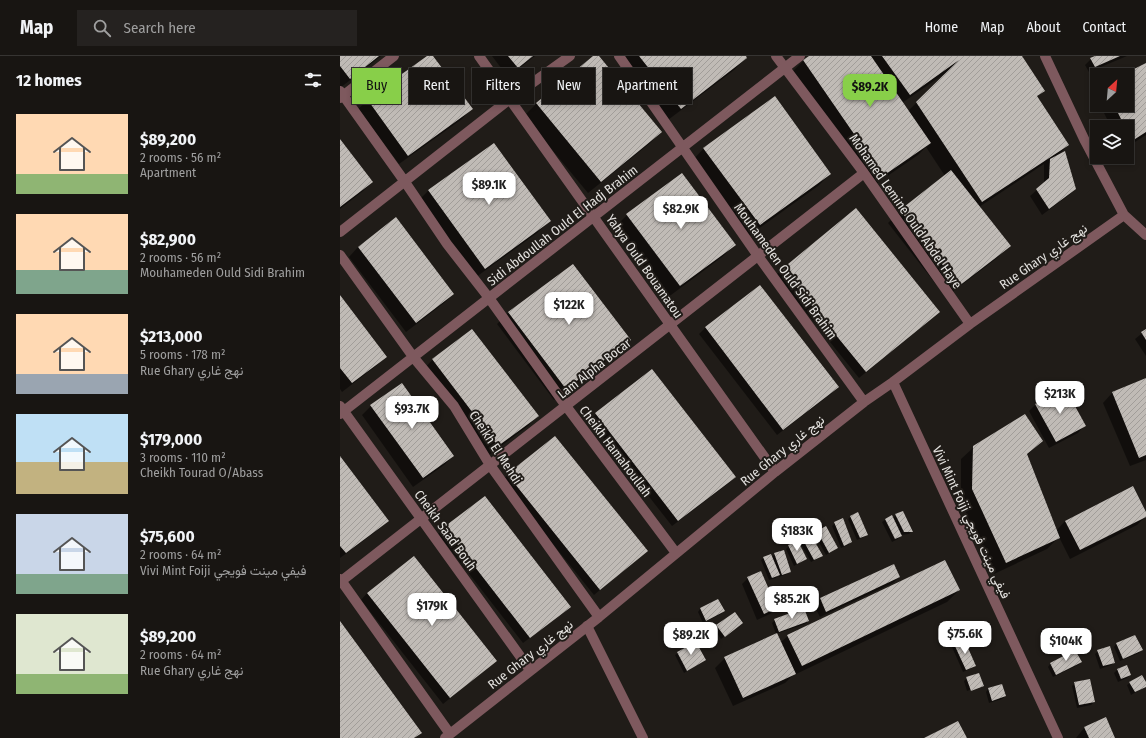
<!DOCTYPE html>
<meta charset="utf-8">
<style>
:root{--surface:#181512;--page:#252220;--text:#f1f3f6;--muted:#9f9f9f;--line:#363432;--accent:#88cf49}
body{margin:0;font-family:"Fira Sans Condensed",Vazirmatn,sans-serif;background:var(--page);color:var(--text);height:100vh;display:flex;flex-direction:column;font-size:15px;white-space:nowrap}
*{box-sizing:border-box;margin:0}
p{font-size:13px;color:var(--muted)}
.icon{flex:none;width:22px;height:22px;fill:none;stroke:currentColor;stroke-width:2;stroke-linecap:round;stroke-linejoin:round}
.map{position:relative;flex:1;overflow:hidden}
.details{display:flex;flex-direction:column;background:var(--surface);width:340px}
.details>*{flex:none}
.guide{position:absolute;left:12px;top:12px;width:380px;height:36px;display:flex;gap:8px}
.needle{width:26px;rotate:26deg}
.controls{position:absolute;left:750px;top:12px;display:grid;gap:8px}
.controls a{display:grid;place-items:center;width:44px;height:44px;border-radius:0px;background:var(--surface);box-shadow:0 2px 6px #0003,0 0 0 1px var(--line);font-size:20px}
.price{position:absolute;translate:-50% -34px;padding:0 9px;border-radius:8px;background:#fff;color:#222;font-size:13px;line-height:26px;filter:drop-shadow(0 1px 2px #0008)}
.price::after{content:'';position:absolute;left:50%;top:24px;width:12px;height:9px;margin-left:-6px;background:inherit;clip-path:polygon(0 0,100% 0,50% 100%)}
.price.active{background:var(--accent);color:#111}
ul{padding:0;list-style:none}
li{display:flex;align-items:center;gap:12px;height:100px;padding:0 16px}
li span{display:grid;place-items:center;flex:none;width:112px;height:80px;border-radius:0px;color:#555}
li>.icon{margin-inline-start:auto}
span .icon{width:48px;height:48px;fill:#fffc;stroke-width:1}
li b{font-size:17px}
h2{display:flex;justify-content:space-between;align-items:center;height:48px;padding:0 16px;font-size:17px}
.pill{padding:0 14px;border-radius:0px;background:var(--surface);box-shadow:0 2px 6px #0003,0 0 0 1px var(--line);font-size:14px;line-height:36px}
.pill.active{background:var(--accent);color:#111}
header{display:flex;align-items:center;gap:24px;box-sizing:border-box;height:56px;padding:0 20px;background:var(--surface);border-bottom:1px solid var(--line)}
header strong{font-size:19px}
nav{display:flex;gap:22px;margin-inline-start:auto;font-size:14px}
.search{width:280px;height:36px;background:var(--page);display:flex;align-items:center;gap:10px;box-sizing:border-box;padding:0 14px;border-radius:0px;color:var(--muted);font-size:15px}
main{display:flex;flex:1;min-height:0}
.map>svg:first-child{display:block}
.shadow{fill:#0007;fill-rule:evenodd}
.building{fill:url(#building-hatch)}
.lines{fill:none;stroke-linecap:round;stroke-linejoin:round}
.lane{stroke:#7e595e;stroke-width:10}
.street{stroke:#7e595e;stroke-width:10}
.labels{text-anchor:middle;stroke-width:4;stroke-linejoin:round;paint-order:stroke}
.street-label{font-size:13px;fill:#e4e2df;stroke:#201c18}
</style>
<header>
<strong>Map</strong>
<div class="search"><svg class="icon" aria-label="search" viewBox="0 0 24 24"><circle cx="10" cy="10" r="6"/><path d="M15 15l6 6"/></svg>Search here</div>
<nav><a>Home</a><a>Map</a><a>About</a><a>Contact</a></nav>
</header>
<main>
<section class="details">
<h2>12 homes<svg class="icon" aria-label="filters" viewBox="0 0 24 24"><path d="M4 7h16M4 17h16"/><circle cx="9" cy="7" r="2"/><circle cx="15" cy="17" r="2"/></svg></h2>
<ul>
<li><span style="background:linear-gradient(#ffd9b3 75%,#8fb573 0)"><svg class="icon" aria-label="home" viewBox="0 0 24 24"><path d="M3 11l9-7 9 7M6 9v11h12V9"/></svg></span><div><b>$89,200</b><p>2 rooms · 56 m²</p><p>Apartment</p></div></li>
<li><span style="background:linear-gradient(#ffd9b3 70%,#7fa58c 0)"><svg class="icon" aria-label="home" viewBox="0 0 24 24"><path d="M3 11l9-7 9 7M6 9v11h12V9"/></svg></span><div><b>$82,900</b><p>2 rooms · 56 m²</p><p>Mouhameden Ould Sidi Brahim</p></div></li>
<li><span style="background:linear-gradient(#ffd9b3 75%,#9aa5b1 0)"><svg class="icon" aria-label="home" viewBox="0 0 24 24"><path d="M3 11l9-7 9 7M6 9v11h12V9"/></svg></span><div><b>$213,000</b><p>5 rooms · 178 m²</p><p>Rue Ghary نهج غاري</p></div></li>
<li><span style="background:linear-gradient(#bfe0f5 60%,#c2b280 0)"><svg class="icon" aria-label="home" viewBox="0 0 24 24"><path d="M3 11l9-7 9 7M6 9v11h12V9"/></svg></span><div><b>$179,000</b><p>3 rooms · 110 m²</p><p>Cheikh Tourad O/Abass</p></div></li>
<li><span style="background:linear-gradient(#c9d6e8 75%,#7fa58c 0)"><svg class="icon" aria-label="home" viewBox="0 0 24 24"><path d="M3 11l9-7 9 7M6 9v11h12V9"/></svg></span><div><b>$75,600</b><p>2 rooms · 64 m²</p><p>Vivi Mint Foiji فيفي مينت فويجي</p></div></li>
<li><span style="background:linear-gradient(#dfe7d0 75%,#8fb573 0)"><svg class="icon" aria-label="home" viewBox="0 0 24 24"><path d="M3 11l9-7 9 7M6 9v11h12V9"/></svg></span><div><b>$89,200</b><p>2 rooms · 64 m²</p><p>Rue Ghary نهج غاري</p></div></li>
</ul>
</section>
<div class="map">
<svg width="806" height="682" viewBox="0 0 806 682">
<defs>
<pattern id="building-hatch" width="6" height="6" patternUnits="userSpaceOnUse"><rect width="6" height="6" fill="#c0bbb6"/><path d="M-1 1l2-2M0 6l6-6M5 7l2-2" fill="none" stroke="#a19d99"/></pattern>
</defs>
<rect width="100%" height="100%" fill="#201c18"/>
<path class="shadow" d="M 0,0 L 41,0 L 0,32 Z
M 89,0 L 92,0 L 131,53 L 122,63 L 59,108 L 18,53 L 28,44 Z
M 152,0 L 195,0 L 168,21 Z
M 255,0 L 258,0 L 321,76 L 309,88 L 248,137 L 184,60 L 196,48 Z
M 278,0 L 405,0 L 406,2 L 394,14 L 328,64 Z
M 471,0 L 681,0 L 704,34 L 697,41 L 728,89 L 717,100 L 735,133 L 729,139 L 702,159 L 690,140 L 704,128 L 704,108 L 639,151 L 670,189 L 657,202 L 606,241 L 548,167 L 560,155 L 605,120 L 586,91 L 578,99 L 530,132 L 451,17 L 463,5 ZM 607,16 L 607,17 L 568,55 L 562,47 Z
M 757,0 L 787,0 L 749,16 L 745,9 L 751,3 Z
M 806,8 L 806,79 L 787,91 L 787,71 L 771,71 L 760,49 L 787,49 L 787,19 L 784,19 Z
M 0,84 L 32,126 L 23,135 L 0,153 Z
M 153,88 L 209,165 L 197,177 L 132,224 L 76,147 L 88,135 Z
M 364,92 L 490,118 L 478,130 L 407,181 L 352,105 Z
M 342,119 L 395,189 L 382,201 L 327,242 L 275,171 L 287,159 Z
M 56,163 L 113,238 L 104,247 L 66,276 L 9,201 L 18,191 Z
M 442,213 L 599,256 L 519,322 L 436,219 Z
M 420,231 L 497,331 L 491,338 L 437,379 L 359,278 L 365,272 Z
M 0,240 L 45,301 L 36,310 L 2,336 L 0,333 Z
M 169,256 L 290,284 L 278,296 L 214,344 L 157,268 Z
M 806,274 L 806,300 L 795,283 Z
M 93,303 L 197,360 L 188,370 L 149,399 L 84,313 Z
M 312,314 L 395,421 L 389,427 L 332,470 L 249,364 Z
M 805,324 L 806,404 L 790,410 L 763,347 L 772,337 Z
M 696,348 L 744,370 L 738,377 L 709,392 L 689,355 Z
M 31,350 L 113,400 L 104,409 L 73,431 L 22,359 Z
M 702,385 L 686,400 L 716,475 L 725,465 L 806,458 L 806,460 L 797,469 L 730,503 L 719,481 L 707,493 L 654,518 L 621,446 L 621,403 L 634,391 Z
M 0,401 L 48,464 L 38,474 L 0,502 Z
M 168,418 L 306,495 L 254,539 L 162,425 Z
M 145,441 L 223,557 L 183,587 L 98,478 L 105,472 Z
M 556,459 L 572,475 L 569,478 L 561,479 L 558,483 L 552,486 L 542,466 L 545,464 L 553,462 Z
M 511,461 L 527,478 L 524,481 L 517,484 L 508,463 Z
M 495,467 L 511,486 L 508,489 L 501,492 L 492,470 Z
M 478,476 L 497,492 L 486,499 L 475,479 Z
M 464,485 L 481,500 L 479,502 L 471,506 L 461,488 Z
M 449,490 L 466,503 L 454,510 L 446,493 Z
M 435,498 L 450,516 L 447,518 L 439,521 L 438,519 L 436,522 L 429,524 L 421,504 L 424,502 L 432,501 Z
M 559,521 L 553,527 L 480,561 L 474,549 L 481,543 Z
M 408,522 L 436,552 L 430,558 L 417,564 L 402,528 Z
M 619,534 L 607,546 L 452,620 L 445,627 L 393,650 L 375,612 L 385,602 L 440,587 L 448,580 Z
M 27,537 L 156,605 L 103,648 L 21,544 Z
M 360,553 L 383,555 L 381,558 L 363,567 L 358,556 Z
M 435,564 L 468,565 L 465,568 L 436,578 L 432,567 Z
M 377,570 L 399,570 L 381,583 L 374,573 Z
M 795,580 L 801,594 L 799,597 L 780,605 L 774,591 L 776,588 Z
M 615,588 L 635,610 L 632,612 L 623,616 L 612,591 Z
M 735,595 L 741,606 L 738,609 L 713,621 L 708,611 L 710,608 Z
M 758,595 L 774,606 L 771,609 L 760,613 L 755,598 Z
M 338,597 L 365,604 L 344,617 L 335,599 Z
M 786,611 L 790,619 L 787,622 L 778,626 L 774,617 L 777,614 Z
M 627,622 L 643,629 L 641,631 L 641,630 L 627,635 L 624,625 Z
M 735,627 L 754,646 L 751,649 L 737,652 L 732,630 Z
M 790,627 L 806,628 L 806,630 L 791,639 L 787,629 Z
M 648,633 L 665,640 L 662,643 L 649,647 L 646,636 Z
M 744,672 L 774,682 L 736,682 Z"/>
<path class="building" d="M 0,0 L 39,0 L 10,23 L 0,10 Z
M 87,0 L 93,0 L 133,53 L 68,100 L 27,43 Z
M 168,0 L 193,0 L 178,12 Z
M 253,0 L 259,0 L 322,76 L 261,126 L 196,47 Z
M 299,0 L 406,0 L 407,2 L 341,53 Z
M 469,0 L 531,0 L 591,87 L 543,120 L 463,4 Z
M 542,0 L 682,0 L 705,35 L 697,40 L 729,89 L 642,146 L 576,46 L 619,4 L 570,39 Z
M 755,0 L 780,0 L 755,11 L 750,2 Z
M 806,7 L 806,76 L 792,85 L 787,75 L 787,71 L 785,71 L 774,49 L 787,49 L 787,19 L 782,19 Z
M 435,40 L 491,118 L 420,169 L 363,92 Z
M 0,83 L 33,126 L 0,151 Z
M 154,87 L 211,165 L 145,213 L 88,134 Z
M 725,95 L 736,133 L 709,153 L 696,133 L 709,122 L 710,103 Z
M 611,114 L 671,190 L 619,230 L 560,154 Z
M 342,117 L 396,189 L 340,230 L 286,158 Z
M 516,152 L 600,256 L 526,316 L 442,213 Z
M 56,161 L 114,238 L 76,267 L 18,191 Z
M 233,208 L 291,284 L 226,333 L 168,256 Z
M 420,229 L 499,331 L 443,374 L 365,271 Z
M 0,239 L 47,301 L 12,327 L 0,312 Z
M 132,273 L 199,360 L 158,390 L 92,303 Z
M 806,273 L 806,284 L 801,276 Z
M 312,313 L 396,421 L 338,465 L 255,357 Z
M 806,322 L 806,399 L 799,402 L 772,336 Z
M 62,327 L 114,400 L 83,422 L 30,349 Z
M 725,332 L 746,370 L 716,386 L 695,348 Z
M 685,358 L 703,385 L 687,398 L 720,482 L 666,507 L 632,433 L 633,390 Z
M 215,380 L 308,495 L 260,534 L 167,418 Z
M 0,400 L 49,465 L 6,497 L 0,490 Z
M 793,430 L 806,456 L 806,461 L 740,494 L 725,465 Z
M 145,440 L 231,551 L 190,582 L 104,471 Z
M 563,455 L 573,476 L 564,476 L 555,458 Z
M 518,456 L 528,479 L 520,482 L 510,460 Z
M 552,459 L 562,480 L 555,483 L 545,463 Z
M 503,462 L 512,486 L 504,490 L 494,466 Z
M 486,470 L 498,492 L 489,497 L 477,475 Z
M 471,479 L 483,500 L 474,504 L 463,484 Z
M 458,485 L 467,503 L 457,508 L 448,489 Z
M 444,494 L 451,516 L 442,519 L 434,497 Z
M 431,498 L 440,519 L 432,522 L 423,501 Z
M 74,500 L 157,605 L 110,642 L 27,537 Z
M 605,504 L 620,534 L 462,610 L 447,579 Z
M 554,508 L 560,521 L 486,556 L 480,542 Z
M 421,515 L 437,552 L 424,558 L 407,521 Z
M 378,543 L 385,555 L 366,565 L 360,552 Z
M 464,552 L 469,565 L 439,576 L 434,563 Z
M 395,556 L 403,567 L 385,581 L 376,569 Z
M 0,565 L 82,677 L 74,682 L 0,682 Z
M 437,577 L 456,618 L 403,642 L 384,601 Z
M 795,579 L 803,594 L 783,603 L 776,587 Z
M 624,583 L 636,610 L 626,614 L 614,588 Z
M 356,586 L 366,604 L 347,615 L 337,596 Z
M 770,590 L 775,607 L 763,610 L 757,594 Z
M 735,594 L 742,606 L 716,619 L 710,607 Z
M 787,609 L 791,619 L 781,623 L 777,613 Z
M 639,617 L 644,630 L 631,635 L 626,621 Z
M 802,619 L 806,626 L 806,631 L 795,636 L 789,626 Z
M 750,623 L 755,646 L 739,649 L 734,626 Z
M 662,628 L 666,640 L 652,645 L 648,632 Z
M 766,661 L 775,682 L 749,682 L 744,671 Z
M 618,665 L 627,682 L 584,682 Z"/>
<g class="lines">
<path class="lane" d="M 247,570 L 303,682"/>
<path class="street" d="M 139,0 L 435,416
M 279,0 L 418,200 L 524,346
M 436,0 L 524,117 L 630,268
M 705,0 L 745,85 L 784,159 L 806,179
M 0,35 L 65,126 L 107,188 L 149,242 L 226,350 L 336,497
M 0,42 L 54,0
M 0,176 L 170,43 L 230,0
M 0,199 L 74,302 L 114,350 L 150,409 L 259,561
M 553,326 L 718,682
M 0,350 L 190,614
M 0,358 L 460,0
M 0,523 L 110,678
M 0,526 L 524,117
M 105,682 L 259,561 L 435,416 L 524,346 L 553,326 L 630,268 L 784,159"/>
</g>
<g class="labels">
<g class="street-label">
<text transform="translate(566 155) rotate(55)" y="5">Mohamed Lemine Ould Abdel Haye</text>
<text transform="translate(222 169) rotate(-38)" y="5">Sidi Abdoullah Ould El Hadj Brahim</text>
<text transform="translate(703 200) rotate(-35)" y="5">Rue Ghary نهج غاري</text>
<text transform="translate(305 210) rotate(55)" y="5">Yahya Ould Bouamatou</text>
<text transform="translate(446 215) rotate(54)" y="5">Mouhameden Ould Sidi Brahim</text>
<text transform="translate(254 312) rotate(-38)" y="5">Lam Alpha Bocar</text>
<text transform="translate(156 391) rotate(57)" y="5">Cheikh El Mehdi</text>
<text transform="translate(442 394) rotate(-39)" y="5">Rue Ghary نهج غاري</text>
<text transform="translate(276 395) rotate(53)" y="5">Cheikh Hamahoullah</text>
<text transform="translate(632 466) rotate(65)" y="5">Vivi Mint Foiji فيفي مينت فويجي</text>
<text transform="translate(106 474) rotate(54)" y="5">Cheikh Saad Bouh</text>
<text transform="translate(190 598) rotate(-38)" y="5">Rue Ghary نهج غاري</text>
</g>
</g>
</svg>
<div class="controls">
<a><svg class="needle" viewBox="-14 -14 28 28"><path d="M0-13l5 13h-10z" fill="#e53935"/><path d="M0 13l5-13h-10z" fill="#9f9f9f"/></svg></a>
<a><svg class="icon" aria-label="layers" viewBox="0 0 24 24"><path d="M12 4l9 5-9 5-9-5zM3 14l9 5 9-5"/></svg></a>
</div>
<b class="price active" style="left:530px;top:52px">$89.2K</b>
<b class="price" style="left:149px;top:150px">$89.1K</b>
<b class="price" style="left:341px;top:174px">$82.9K</b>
<b class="price" style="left:229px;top:270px">$122K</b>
<b class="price" style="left:720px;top:359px">$213K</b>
<b class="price" style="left:72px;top:374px">$93.7K</b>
<b class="price" style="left:457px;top:496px">$183K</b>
<b class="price" style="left:452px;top:564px">$85.2K</b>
<b class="price" style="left:92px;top:571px">$179K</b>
<b class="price" style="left:625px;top:599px">$75.6K</b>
<b class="price" style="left:351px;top:600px">$89.2K</b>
<b class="price" style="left:726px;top:606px">$104K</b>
<div class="guide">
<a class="pill active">Buy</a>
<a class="pill">Rent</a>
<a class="pill">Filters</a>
<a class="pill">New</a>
<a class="pill">Apartment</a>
</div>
</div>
</main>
